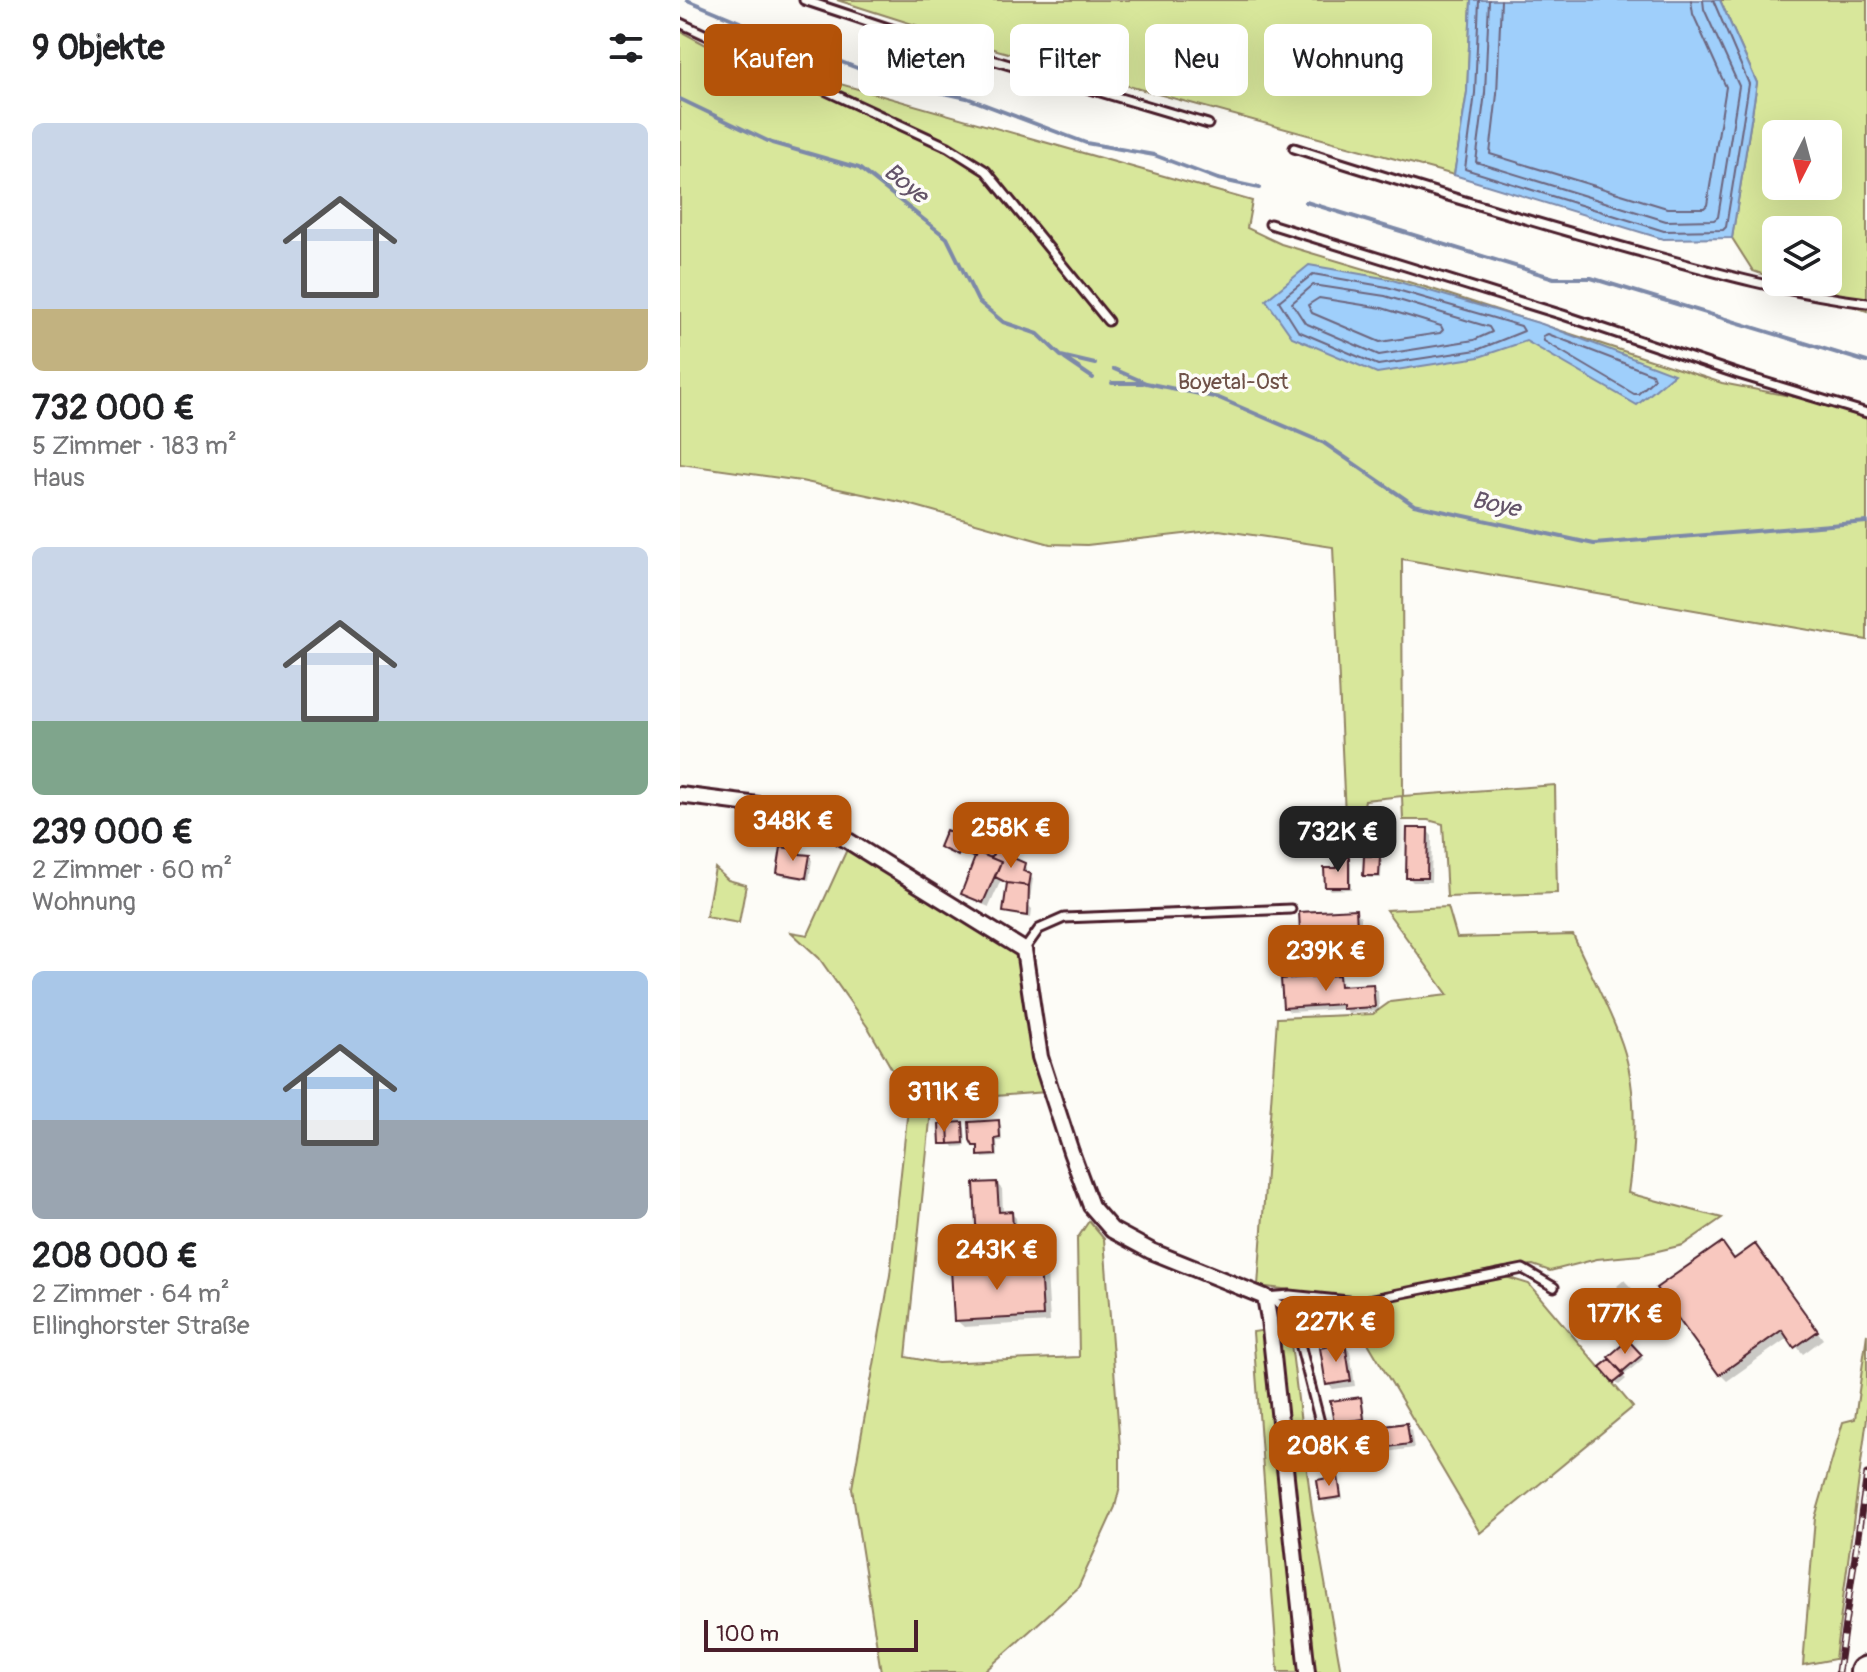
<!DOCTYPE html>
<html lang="de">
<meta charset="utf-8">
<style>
:root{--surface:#fff;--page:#f6f6f6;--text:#202124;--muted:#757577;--accent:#b45309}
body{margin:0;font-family:Pangolin,sans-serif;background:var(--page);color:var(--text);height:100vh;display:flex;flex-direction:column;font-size:30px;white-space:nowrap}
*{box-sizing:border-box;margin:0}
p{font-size:26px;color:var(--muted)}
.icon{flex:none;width:44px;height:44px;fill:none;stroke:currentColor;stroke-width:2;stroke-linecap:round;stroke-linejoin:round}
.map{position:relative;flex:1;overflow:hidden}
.drawer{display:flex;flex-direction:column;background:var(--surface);width:680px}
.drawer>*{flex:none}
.hud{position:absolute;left:24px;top:24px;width:760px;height:72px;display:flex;gap:16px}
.needle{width:52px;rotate:186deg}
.buttons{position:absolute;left:1082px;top:120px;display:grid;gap:16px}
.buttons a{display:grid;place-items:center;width:80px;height:80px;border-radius:12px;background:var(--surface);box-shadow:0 8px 32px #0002;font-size:40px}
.scale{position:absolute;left:24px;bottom:20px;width:214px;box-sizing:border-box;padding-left:8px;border:4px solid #4a1f2b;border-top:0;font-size:22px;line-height:28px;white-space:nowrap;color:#4a1f2b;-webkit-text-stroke:6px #fdfcf7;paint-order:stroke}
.price{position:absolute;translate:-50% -68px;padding:0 18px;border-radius:16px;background:var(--accent);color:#fff;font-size:26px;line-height:52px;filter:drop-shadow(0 2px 4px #0008)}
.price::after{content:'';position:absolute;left:50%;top:48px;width:24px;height:18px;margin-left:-12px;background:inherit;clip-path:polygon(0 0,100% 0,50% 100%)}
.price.active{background:#222;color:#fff}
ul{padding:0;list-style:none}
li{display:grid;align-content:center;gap:16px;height:424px;padding:0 32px}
li span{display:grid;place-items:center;height:248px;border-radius:12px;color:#555}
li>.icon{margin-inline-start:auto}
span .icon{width:144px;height:144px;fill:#fffc;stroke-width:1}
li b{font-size:34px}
h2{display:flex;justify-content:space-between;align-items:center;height:96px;padding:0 32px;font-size:34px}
.chip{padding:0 28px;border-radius:12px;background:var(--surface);box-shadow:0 8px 32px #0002;font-size:28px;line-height:72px}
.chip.active{background:var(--accent);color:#fff}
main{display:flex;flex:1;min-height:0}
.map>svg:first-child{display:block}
.green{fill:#d8e79b;stroke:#918363;stroke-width:2;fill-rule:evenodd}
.water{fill:#9fcffb;stroke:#7d89a8;stroke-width:2}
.shadow{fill:#0003}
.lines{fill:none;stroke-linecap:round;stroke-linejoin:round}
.shore{stroke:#6c657e;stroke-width:2}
.stream{stroke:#7d89a8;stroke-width:4}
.building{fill:#f8c8bf;stroke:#4a1f2b;stroke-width:2}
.service-casing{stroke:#4a1f2b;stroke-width:13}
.minor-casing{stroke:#4a1f2b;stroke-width:20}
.motorway-casing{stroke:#4a1f2b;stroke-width:34}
.service{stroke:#fdfcf7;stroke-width:7}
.minor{stroke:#fdfcf7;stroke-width:14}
.motorway{stroke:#fdfcf7;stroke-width:28}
.rail-casing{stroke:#4a1f2b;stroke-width:7}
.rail{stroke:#fdfcf7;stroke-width:4;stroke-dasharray:12;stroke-linecap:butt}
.labels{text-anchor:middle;stroke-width:7;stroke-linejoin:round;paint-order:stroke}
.park-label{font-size:22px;fill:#6e5147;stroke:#fdfcf7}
.water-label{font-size:24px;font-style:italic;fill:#645469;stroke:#fdfcf7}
</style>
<main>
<section class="drawer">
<h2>9 Objekte<svg class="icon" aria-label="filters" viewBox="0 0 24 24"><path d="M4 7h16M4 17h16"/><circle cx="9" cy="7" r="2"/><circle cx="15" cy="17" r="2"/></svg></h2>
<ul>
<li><span style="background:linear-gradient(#c9d6e8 75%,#c2b280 0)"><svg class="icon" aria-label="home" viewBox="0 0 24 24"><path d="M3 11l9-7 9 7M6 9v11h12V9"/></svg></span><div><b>732 000 €</b><p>5 Zimmer · 183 m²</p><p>Haus</p></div></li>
<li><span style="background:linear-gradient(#c9d6e8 70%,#7fa58c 0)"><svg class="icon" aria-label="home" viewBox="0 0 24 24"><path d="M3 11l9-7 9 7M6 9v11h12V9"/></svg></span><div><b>239 000 €</b><p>2 Zimmer · 60 m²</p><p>Wohnung</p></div></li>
<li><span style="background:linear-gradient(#a9c7e8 60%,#9aa5b1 0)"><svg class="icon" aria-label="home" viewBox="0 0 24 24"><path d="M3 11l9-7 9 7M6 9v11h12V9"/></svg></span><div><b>208 000 €</b><p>2 Zimmer · 64 m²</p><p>Ellinghorster Straße</p></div></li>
</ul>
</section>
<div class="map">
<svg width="1187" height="1672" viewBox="0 0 1187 1672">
<rect width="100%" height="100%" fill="#fdfcf7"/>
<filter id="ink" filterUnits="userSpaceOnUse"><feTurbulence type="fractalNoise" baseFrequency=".0125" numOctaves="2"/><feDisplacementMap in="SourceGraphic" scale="16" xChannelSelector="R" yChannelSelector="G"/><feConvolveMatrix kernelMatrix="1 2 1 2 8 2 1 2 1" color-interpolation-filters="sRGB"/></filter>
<g filter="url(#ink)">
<path class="green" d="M 157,0 L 791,0 L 787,92 L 774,175 L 295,44 Z
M 1040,0 L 1187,0 L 1187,311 L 1105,282 L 1148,282 L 1148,230 L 1096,230 L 1096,279 L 1073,271 L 1052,238 L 1077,83 ZM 1096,134 L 1148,134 L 1148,186 L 1096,186 Z
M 0,31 L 30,47 L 572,201 L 567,228 L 601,244 L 752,289 L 1042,383 L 1187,411 L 1187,640 L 722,559 L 723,796 L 875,785 L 877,893 L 767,897 L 763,824 L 748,820 L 723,820 L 722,796 L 685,800 L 682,816 L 665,816 L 653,547 L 539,530 L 407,545 L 370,544 L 225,503 L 121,481 L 0,464 Z
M 169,845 L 337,954 L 343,972 L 366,1092 L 252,1101 L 226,1357 L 258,1363 L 399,1357 L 397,1239 L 409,1221 L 424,1239 L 440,1447 L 440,1486 L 435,1507 L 398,1588 L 304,1672 L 201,1672 L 172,1488 L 210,1275 L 229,1099 L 189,1029 L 139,958 L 111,932 L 128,935 Z
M 35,868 L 48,880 L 66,885 L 59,923 L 26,917 Z
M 768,907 L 777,938 L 893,935 C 909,971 929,1007 942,1044 C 958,1090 955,1146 948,1193 L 1042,1218 L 1003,1245 L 961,1255 L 917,1259 L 870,1271 L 853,1265 L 824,1267 L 718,1291 L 675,1298 L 578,1286 L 597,1018 L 693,1014 L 710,1002 L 768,995 L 706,910 Z
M 826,1277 L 849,1284 L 953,1407 L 800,1533 L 668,1309 Z
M 597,1313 L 600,1313 L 609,1328 L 632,1510 L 661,1672 L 598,1672 L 573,1332 L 593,1329 L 592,1316 Z
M 1187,1334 L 1187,1418 L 1155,1659 L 1123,1665 L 1135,1518 L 1163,1422 L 1175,1419 Z"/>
<path class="water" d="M 791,0 L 1040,0 L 1077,83 L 1052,238 L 983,239 L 774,175 L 787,92 Z
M 629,265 L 709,279 L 862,324 L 994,374 L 957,405 L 846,341 L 799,357 L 697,373 L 612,337 L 586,300 Z"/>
<path class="shadow" d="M 747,830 L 752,836 L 751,882 L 733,882 L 728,877 Z
M 267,833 L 347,868 L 346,874 L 353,879 L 349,906 L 352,909 L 351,918 L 328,914 L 325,911 L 328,884 L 321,880 L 309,907 L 288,898 L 283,893 L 297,859 L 283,853 L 282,857 L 264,850 L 261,847 Z
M 119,852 L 132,860 L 129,880 L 102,876 L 99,872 Z
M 699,858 L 702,861 L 701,878 L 688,878 L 685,875 Z
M 668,859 L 671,862 L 671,889 L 650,890 L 647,886 Z
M 676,911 L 681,917 L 681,926 L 650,927 L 654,931 L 681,930 L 682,932 L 657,934 L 659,977 L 661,980 L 658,980 L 663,996 L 662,980 L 664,988 L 693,986 L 698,991 L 699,1011 L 669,1013 L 664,1009 L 610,1012 L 605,1007 L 647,978 L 645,934 L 627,935 L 622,930 Z
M 318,1122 L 321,1125 L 322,1141 L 317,1141 L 318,1157 L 303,1158 L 300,1149 L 294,1145 Z
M 282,1124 L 285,1128 L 286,1146 L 274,1147 L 272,1144 Z
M 317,1184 L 322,1189 L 323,1213 L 331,1213 L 336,1218 L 337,1233 L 325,1234 L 326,1248 L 304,1249 L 299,1244 Z
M 1049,1251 L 1055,1260 L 1082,1254 L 1143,1339 L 1123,1354 L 1109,1337 L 1047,1381 L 1040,1374 Z
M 359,1266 L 367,1273 L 370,1322 L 284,1327 L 276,1320 Z
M 944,1280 L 956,1293 L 948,1300 L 937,1286 Z
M 942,1306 L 960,1326 L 945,1339 L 963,1359 L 943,1376 L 946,1379 L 939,1385 L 923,1367 L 945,1344 L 925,1321 Z
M 665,1346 L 670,1351 L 675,1386 L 653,1389 L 648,1384 Z
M 680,1399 L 683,1402 L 686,1421 L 659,1425 L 656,1422 Z
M 726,1425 L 731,1430 L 734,1448 L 664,1458 L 659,1453 Z
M 657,1478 L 660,1482 L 663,1499 L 645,1502 L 642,1499 Z"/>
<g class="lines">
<path class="shore" d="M 799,0 L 795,93 L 785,169 L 984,231 L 1043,230 L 1046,227 L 1069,84 L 1033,0
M 809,0 L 805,93 L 796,162 L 986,221 L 1034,220 L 1038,217 L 1059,86 L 1024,9 L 1023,0
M 821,0 L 817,94 L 810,154 L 987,208 L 1024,208 L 1027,205 L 1046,87 L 1013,14 L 1011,0
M 633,274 L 707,287 L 841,326 L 844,331 L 797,350 L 698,365 L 618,331 L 599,301 Z
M 633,285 L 705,296 L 809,327 L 812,332 L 794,340 L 699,355 L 625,323 L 612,303 Z
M 639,298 L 702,308 L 761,326 L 763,330 L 760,333 L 700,342 L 632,313 L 628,305 Z
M 868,334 L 972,374 L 974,379 L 958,394 L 954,394 L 864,341 L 863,336 Z"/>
<path class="stream" d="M 7,0 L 98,38 L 214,82 L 287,98 L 406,143 L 474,155 L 538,179 L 579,188
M 0,99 L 92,143 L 179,168 L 267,238 L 298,301 L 323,322 L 358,334 L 381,356 L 415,364
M 626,202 L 874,278 L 911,278 L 1187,362
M 385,359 L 413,378
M 434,369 L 466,383 L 539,398 L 644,443 L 734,505 L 914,544 L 1187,522
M 432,383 L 463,383"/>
</g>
<path class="building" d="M 286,811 L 300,817 L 297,824 L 292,822 L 289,830 L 279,826 Z
M 727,828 L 748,828 L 747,878 L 726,878 Z
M 266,830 L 286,839 L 278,856 L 259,847 Z
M 286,839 L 315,850 L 311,858 L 297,852 L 295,858 L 280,852 Z
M 101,847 L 120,850 L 120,854 L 130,855 L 126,878 L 97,873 Z
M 315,850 L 345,863 L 343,871 L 351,874 L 349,886 L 327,883 L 315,877 L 321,862 L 311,858 Z
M 297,852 L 321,862 L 303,903 L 281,894 Z
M 684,856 L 700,856 L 699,876 L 683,876 Z
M 656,857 L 669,857 L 669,887 L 645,887 L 644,868 L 657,868 Z
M 327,883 L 349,886 L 348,916 L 323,912 Z
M 676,909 L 677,928 L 620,931 L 619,912 Z
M 654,929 L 656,975 L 645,976 L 643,930 Z
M 659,975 L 660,986 L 693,984 L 695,1007 L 662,1009 L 662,1004 L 603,1008 L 601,979 Z
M 319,1120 L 320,1138 L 315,1139 L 316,1155 L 298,1156 L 298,1146 L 293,1146 L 290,1140 L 289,1122 Z
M 283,1122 L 284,1143 L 269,1144 L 268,1123 Z
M 268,1123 L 269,1144 L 260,1144 L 259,1124 Z
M 317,1182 L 319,1212 L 332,1211 L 333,1229 L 320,1230 L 321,1244 L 297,1245 L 294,1183 Z
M 1042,1242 L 1054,1259 L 1075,1244 L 1138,1331 L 1114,1348 L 1102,1330 L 1039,1375 L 976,1288 Z
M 360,1264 L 363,1316 L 274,1321 L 271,1269 Z
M 942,1303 L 959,1322 L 944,1335 L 948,1340 L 943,1344 L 922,1321 Z
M 948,1340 L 962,1355 L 942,1372 L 928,1357 Z
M 665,1343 L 671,1381 L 646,1385 L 640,1348 Z
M 930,1359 L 944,1375 L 934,1383 L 920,1367 Z
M 681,1397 L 684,1419 L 654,1423 L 650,1401 Z
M 727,1423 L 730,1444 L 657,1454 L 654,1433 Z
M 658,1476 L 661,1497 L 640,1500 L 637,1480 Z"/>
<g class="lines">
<g class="service-casing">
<path id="service" d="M 124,0 L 235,37 L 528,124
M 0,23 L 268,147 L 306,171 L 428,321
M 614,148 C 727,184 841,219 957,251 C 1033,272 1108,293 1187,303
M 590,224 L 883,315 L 1058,374 L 1187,413
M 344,950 L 359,929 L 384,918 L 611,909
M 585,1297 L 610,1295 L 678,1302 L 843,1269 L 874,1287
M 587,1298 L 605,1307 L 614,1320 L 648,1454"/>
</g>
<g class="minor-casing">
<path id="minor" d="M 0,795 L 94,807 L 136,821 L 344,950 L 360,1057 L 391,1152 L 411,1206 L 432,1230 L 471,1251 L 585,1297 L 589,1319 L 627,1672"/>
</g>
<g class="motorway-casing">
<path id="motorway" d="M 1185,1672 L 1187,1671"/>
</g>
<use href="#service" class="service"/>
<use href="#minor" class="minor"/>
<use href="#motorway" class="motorway"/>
<g class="rail-casing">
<path id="rail" d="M 1158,1672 L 1187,1474"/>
</g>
<use href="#rail" class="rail"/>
</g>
</g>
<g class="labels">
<g class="park-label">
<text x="553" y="389">Boyetal-Ost</text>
</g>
<g class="water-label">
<text transform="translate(226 183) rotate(39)" y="8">Boye</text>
<text transform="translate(816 504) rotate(12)" y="8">Boye</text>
</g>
</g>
</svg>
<div class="buttons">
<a><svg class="needle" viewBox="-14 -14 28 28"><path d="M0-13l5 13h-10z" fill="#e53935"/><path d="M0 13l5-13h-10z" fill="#757577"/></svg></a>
<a><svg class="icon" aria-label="layers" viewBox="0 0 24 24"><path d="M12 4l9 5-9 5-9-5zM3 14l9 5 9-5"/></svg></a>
</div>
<div class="scale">100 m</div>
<b class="price" style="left:113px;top:863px">348K €</b>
<b class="price" style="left:331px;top:870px">258K €</b>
<b class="price active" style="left:658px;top:874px">732K €</b>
<b class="price" style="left:646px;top:993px">239K €</b>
<b class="price" style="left:264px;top:1134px">311K €</b>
<b class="price" style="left:317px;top:1292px">243K €</b>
<b class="price" style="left:945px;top:1356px">177K €</b>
<b class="price" style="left:656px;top:1364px">227K €</b>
<b class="price" style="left:649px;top:1488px">208K €</b>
<div class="hud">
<a class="chip active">Kaufen</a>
<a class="chip">Mieten</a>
<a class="chip">Filter</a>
<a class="chip">Neu</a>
<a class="chip">Wohnung</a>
</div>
</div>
</main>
